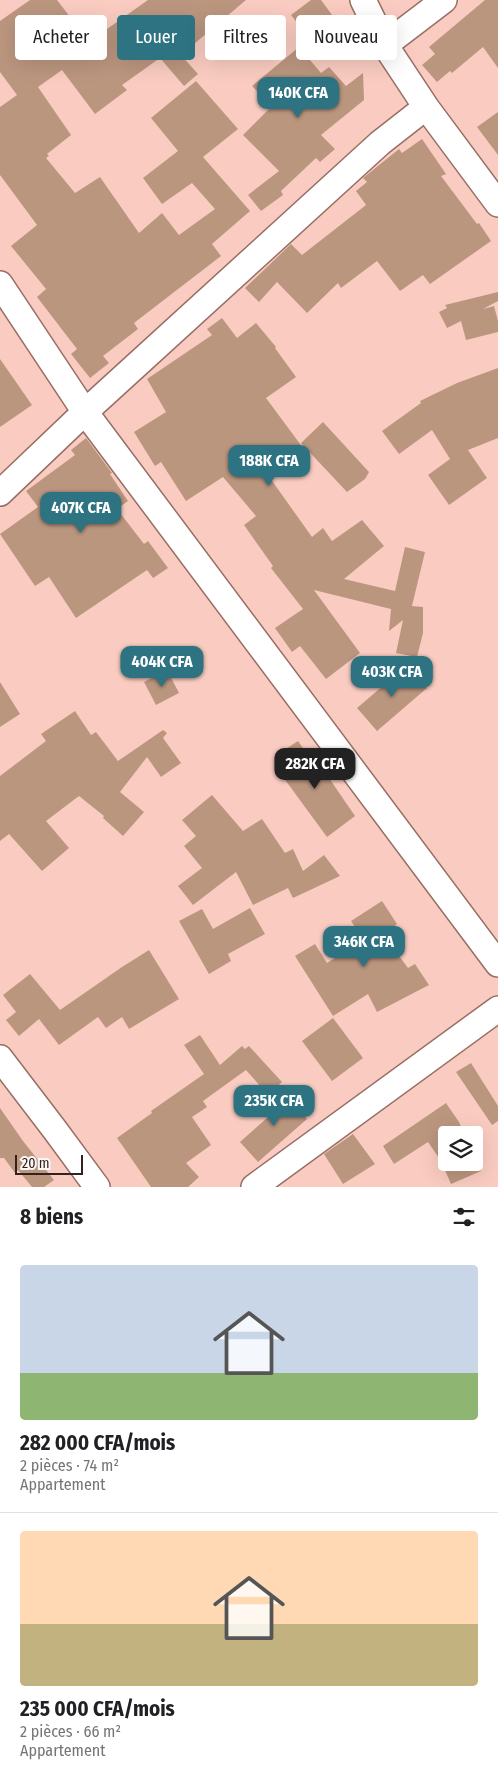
<!DOCTYPE html>
<html lang="fr">
<meta charset="utf-8">
<style>
:root{--surface:#fff;--page:#f6f6f6;--text:#202124;--muted:#757577;--line:#e0e0e0;--accent:#2e7382}
body{margin:0;font-family:"Fira Sans Condensed",sans-serif;background:var(--page);color:var(--text);height:100vh;display:flex;flex-direction:column;font-size:19px;white-space:nowrap}
*{box-sizing:border-box;margin:0}
p{font-size:16px;color:var(--muted)}
.icon{flex:none;width:28px;height:28px;fill:none;stroke:currentColor;stroke-width:2;stroke-linecap:round;stroke-linejoin:round}
.map{position:relative;height:1187px;overflow:hidden}
.details{display:flex;flex-direction:column;background:var(--surface);flex:1}
.details>*{flex:none}
.top-card{position:absolute;left:15px;top:15px;width:469px;height:45px;display:flex;gap:10px}
.controls{position:absolute;left:438px;top:1126px;display:grid;gap:10px}
.controls a{display:grid;place-items:center;width:45px;height:45px;border-radius:5px;background:var(--surface);box-shadow:0 5px 20px #0002;font-size:25px}
.scale{position:absolute;left:15px;bottom:12px;width:68px;box-sizing:border-box;padding-left:5px;border:2px solid #32211d;border-top:0;font-size:14px;line-height:18px;white-space:nowrap;color:#32211d;-webkit-text-stroke:4px #fdf8f7;paint-order:stroke}
.price{position:absolute;translate:-50% -42px;padding:0 11px;border-radius:10px;background:var(--accent);color:#fff;font-size:16px;line-height:32px;filter:drop-shadow(0 1px 2px #0008)}
.price::after{content:'';position:absolute;left:50%;top:30px;width:15px;height:11px;margin-left:-8px;background:inherit;clip-path:polygon(0 0,100% 0,50% 100%)}
.price.active{background:#222;color:#fff}
ul{padding:0;list-style:none}
li{display:grid;align-content:center;gap:10px;height:265px;padding:0 20px}
li+li{border-top:1px solid var(--line)}
li span{display:grid;place-items:center;height:155px;border-radius:5px;color:#555}
li>.icon{margin-inline-start:auto}
span .icon{width:90px;height:90px;fill:#fffc;stroke-width:1}
li b{font-size:21px}
h2{display:flex;justify-content:space-between;align-items:center;height:60px;padding:0 20px;font-size:21px}
.tag{padding:0 18px;border-radius:5px;background:var(--surface);box-shadow:0 5px 20px #0002;font-size:18px;line-height:45px}
.tag.active{background:var(--accent);color:#fff}
.map>svg:first-child{display:block}
.building{fill:#bb967f}
.lines{fill:none;stroke-linecap:round;stroke-linejoin:round}
.minor-casing{stroke:#976e64;stroke-width:28}
.minor{stroke:#fff;stroke-width:25}
</style>
<div class="map">
<svg width="498" height="1187" viewBox="0 0 498 1187">
<rect width="100%" height="100%" fill="#faccc1"/>
<path class="building" d="M 30,0 L 57,0 L 88,40 L 90,41 L 148,0 L 246,0 L 181,55 L 198,74 L 184,86 L 160,58 L 122,85 L 127,90 L 95,114 L 62,70 L 38,87 L 71,135 L 47,154 L 49,156 L 46,158 L 75,193 L 100,177 L 139,233 L 162,213 L 179,235 L 215,209 L 192,183 L 162,204 L 143,178 L 178,151 L 151,118 L 196,81 L 238,129 L 203,157 L 250,211 L 212,244 L 221,256 L 134,323 L 138,329 L 103,356 L 109,363 L 90,378 L 71,354 L 77,349 L 37,297 L 46,289 L 11,246 L 37,225 L 0,175 L 0,107 L 17,95 L 0,72 L 0,21 Z
M 311,0 L 321,0 L 335,19 L 309,38 L 291,15 Z
M 485,0 L 498,0 L 498,68 L 483,47 L 452,73 L 450,71 L 437,82 L 422,65 L 435,54 L 429,47 Z
M 299,47 L 321,73 L 329,67 L 346,86 L 363,73 L 364,100 L 321,135 L 335,149 L 320,162 L 316,158 L 281,191 L 283,195 L 261,211 L 248,195 L 279,171 L 243,135 L 272,106 L 252,86 Z
M 498,112 L 498,155 L 477,127 Z
M 422,139 L 446,174 L 441,176 L 477,224 L 479,223 L 491,241 L 430,284 L 423,275 L 400,291 L 377,261 L 341,288 L 338,283 L 307,313 L 277,282 L 259,302 L 245,288 L 291,244 L 302,255 L 366,205 L 356,191 L 367,182 L 363,178 L 399,149 L 402,153 Z
M 498,292 L 498,301 L 483,309 L 494,306 L 498,321 L 498,332 L 466,340 L 461,321 L 447,328 L 439,312 L 447,308 L 445,305 Z
M 222,318 L 237,338 L 256,323 L 276,347 L 275,348 L 296,377 L 266,398 L 306,452 L 270,478 L 312,537 L 323,528 L 332,541 L 362,520 L 384,546 L 344,579 L 395,591 L 405,547 L 425,552 L 412,606 L 423,607 L 423,633 L 417,657 L 396,653 L 403,620 L 389,631 L 391,609 L 314,590 L 360,653 L 326,679 L 300,646 L 292,652 L 275,628 L 303,609 L 271,568 L 273,566 L 244,525 L 256,516 L 223,477 L 186,501 L 161,462 L 155,466 L 134,432 L 166,412 L 147,379 L 212,335 L 207,329 Z
M 0,359 L 32,405 L 0,427 Z
M 498,368 L 498,438 L 468,450 L 487,478 L 449,505 L 428,475 L 450,459 L 432,430 L 399,454 L 382,431 L 421,403 L 420,401 L 457,383 Z
M 323,422 L 369,472 L 365,479 L 347,492 L 301,443 Z
M 86,438 L 112,473 L 110,474 L 128,501 L 117,509 L 144,544 L 148,541 L 168,568 L 153,578 L 147,570 L 76,618 L 49,577 L 35,586 L 0,534 L 38,507 L 26,491 L 75,455 L 71,450 Z
M 407,665 L 427,688 L 377,731 L 357,708 L 384,685 L 388,690 L 391,679 Z
M 167,670 L 179,693 L 156,705 L 144,682 Z
M 0,682 L 20,714 L 0,727 Z
M 75,711 L 91,735 L 96,732 L 118,761 L 163,730 L 167,733 L 163,738 L 181,763 L 161,777 L 147,757 L 120,792 L 144,812 L 123,836 L 103,818 L 104,816 L 79,796 L 46,821 L 69,848 L 42,871 L 9,834 L 0,841 L 0,776 L 46,741 L 41,734 Z
M 298,741 L 310,758 L 314,756 L 355,816 L 327,837 L 283,777 L 290,772 L 278,754 Z
M 212,795 L 243,831 L 262,819 L 285,853 L 293,849 L 303,871 L 324,855 L 340,876 L 293,898 L 288,888 L 253,905 L 236,872 L 193,905 L 178,886 L 202,868 L 184,846 L 196,836 L 182,820 Z
M 382,901 L 397,924 L 383,934 L 408,968 L 415,964 L 429,985 L 377,1012 L 368,994 L 333,1016 L 295,956 L 315,944 L 327,963 L 364,940 L 351,921 Z
M 250,908 L 265,934 L 228,954 L 231,961 L 209,974 L 179,921 L 202,909 L 213,929 Z
M 149,950 L 179,999 L 129,1029 L 122,1017 L 106,1028 L 98,1017 L 59,1045 L 39,1019 L 19,1036 L 6,1020 L 16,1012 L 3,995 L 30,974 L 60,1010 L 122,967 Z
M 333,1018 L 363,1058 L 332,1081 L 302,1041 Z
M 200,1035 L 220,1065 L 242,1046 L 245,1049 L 249,1046 L 282,1082 L 268,1095 L 246,1070 L 203,1101 L 207,1107 L 192,1117 L 211,1145 L 186,1163 L 199,1177 L 188,1187 L 151,1187 L 117,1138 L 152,1113 L 151,1111 L 204,1074 L 184,1045 Z
M 471,1063 L 498,1106 L 498,1121 L 492,1125 L 456,1072 Z
M 280,1089 L 307,1119 L 258,1162 L 240,1142 L 276,1110 L 267,1100 Z
M 446,1103 L 459,1122 L 465,1135 L 446,1135 L 446,1162 L 474,1162 L 474,1155 L 481,1171 L 451,1184 L 441,1161 L 428,1142 L 394,1164 L 383,1146 Z
M 0,1108 L 23,1141 L 54,1180 L 44,1187 L 32,1187 L 18,1170 L 15,1173 L 4,1158 L 0,1158 Z
M 353,1134 L 375,1164 L 343,1184 L 324,1154 Z"/>
<g class="lines">
<g class="minor-casing">
<path id="minor" d="M 363,0 L 385,45
M 426,107 L 498,204
M 0,284 L 85,412 L 498,964
M 0,493 L 85,412 L 380,143 L 426,107 L 385,45 L 444,0
M 0,1058 L 55,1130 L 97,1187
M 254,1187 L 498,1009"/>
</g>
<use href="#minor" class="minor"/>
</g>
</svg>
<div class="controls">
<a><svg class="icon" aria-label="layers" viewBox="0 0 24 24"><path d="M12 4l9 5-9 5-9-5zM3 14l9 5 9-5"/></svg></a>
</div>
<div class="scale">20 m</div>
<b class="price" style="left:298px;top:119px">140K CFA</b>
<b class="price" style="left:269px;top:487px">188K CFA</b>
<b class="price" style="left:81px;top:534px">407K CFA</b>
<b class="price" style="left:162px;top:688px">404K CFA</b>
<b class="price" style="left:392px;top:698px">403K CFA</b>
<b class="price active" style="left:315px;top:790px">282K CFA</b>
<b class="price" style="left:364px;top:968px">346K CFA</b>
<b class="price" style="left:274px;top:1127px">235K CFA</b>
<div class="top-card">
<a class="tag">Acheter</a>
<a class="tag active">Louer</a>
<a class="tag">Filtres</a>
<a class="tag">Nouveau</a>
</div>
</div>
<section class="details">
<h2>8 biens<svg class="icon" aria-label="filters" viewBox="0 0 24 24"><path d="M4 7h16M4 17h16"/><circle cx="9" cy="7" r="2"/><circle cx="15" cy="17" r="2"/></svg></h2>
<ul>
<li><span style="background:linear-gradient(#c9d6e8 70%,#8fb573 0)"><svg class="icon" aria-label="home" viewBox="0 0 24 24"><path d="M3 11l9-7 9 7M6 9v11h12V9"/></svg></span><div><b>282 000 CFA/mois</b><p>2 pièces · 74 m²</p><p>Appartement</p></div></li>
<li><span style="background:linear-gradient(#ffd9b3 60%,#c2b280 0)"><svg class="icon" aria-label="home" viewBox="0 0 24 24"><path d="M3 11l9-7 9 7M6 9v11h12V9"/></svg></span><div><b>235 000 CFA/mois</b><p>2 pièces · 66 m²</p><p>Appartement</p></div></li>
</ul>
</section>
